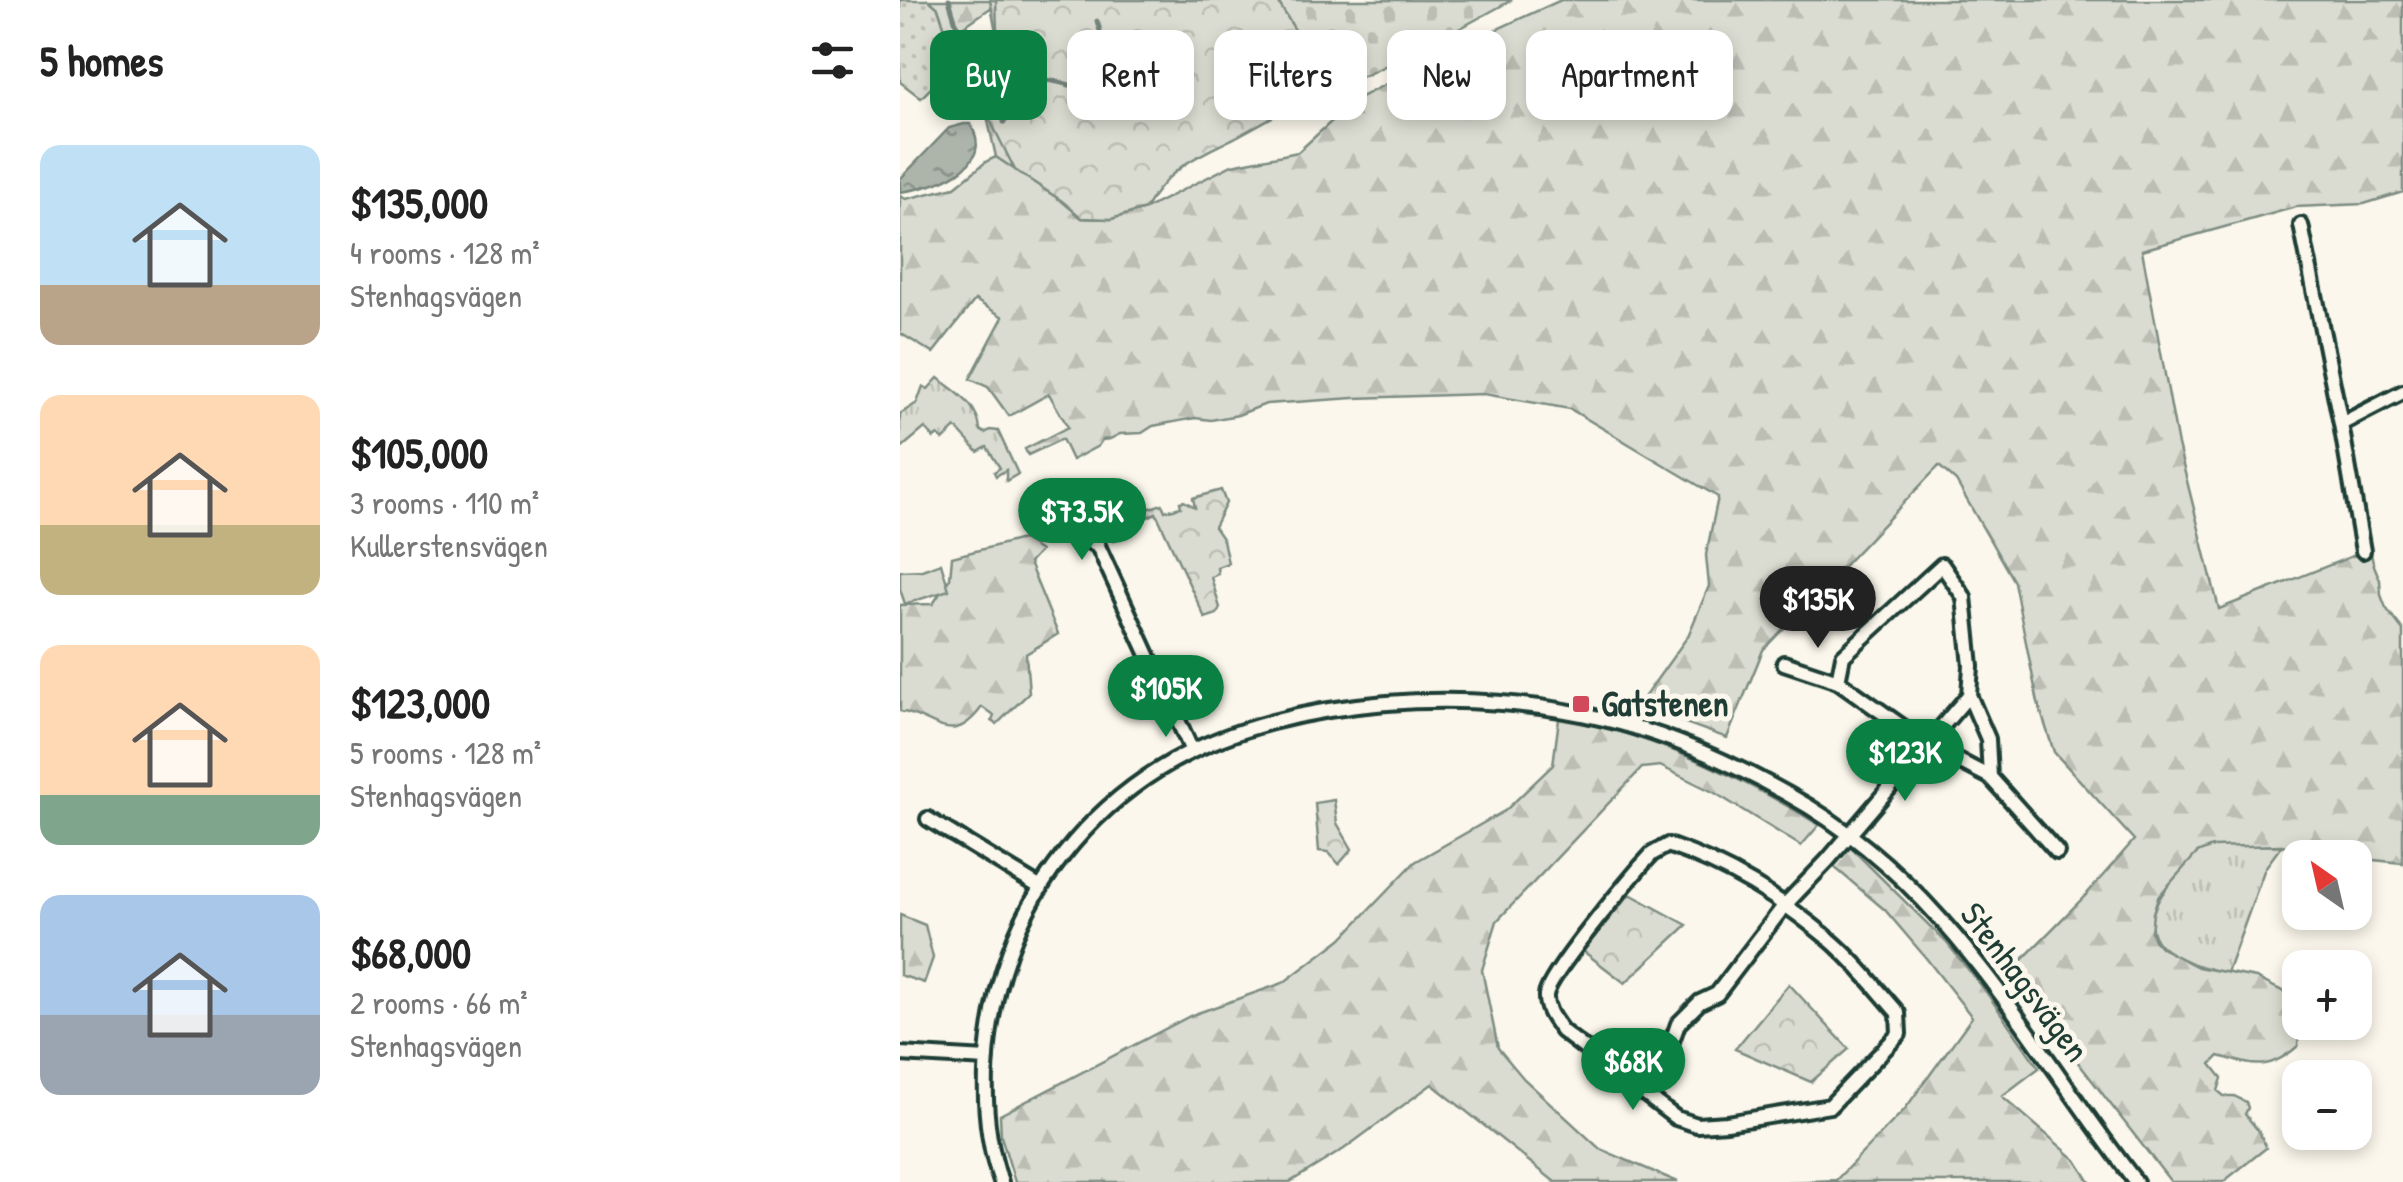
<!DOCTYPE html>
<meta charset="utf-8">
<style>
:root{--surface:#fff;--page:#f2f2f2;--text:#222;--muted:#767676;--accent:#0b8043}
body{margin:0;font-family:"Patrick Hand",sans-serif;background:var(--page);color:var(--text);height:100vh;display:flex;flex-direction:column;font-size:38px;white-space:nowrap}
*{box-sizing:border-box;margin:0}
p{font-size:32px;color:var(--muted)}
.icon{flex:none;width:55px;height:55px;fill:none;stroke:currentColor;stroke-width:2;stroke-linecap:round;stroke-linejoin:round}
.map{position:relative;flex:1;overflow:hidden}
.sheet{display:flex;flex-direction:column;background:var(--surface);width:900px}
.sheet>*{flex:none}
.hud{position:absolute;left:30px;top:30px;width:950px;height:90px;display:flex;gap:20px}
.needle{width:65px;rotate:326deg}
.fabs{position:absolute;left:1382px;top:840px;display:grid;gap:20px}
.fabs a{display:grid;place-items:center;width:90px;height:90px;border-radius:20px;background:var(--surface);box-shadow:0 5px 15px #0003;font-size:50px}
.price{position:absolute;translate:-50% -85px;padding:0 22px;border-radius:35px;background:var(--accent);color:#fff;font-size:32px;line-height:65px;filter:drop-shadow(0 2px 5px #0008)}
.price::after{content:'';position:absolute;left:50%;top:60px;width:30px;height:22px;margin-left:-15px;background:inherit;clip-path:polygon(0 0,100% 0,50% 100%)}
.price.current{background:#222;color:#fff}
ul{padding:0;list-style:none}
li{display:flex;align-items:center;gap:30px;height:250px;padding:0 40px}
li span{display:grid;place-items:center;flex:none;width:280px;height:200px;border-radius:20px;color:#555}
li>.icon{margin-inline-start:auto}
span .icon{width:120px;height:120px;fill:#fffc;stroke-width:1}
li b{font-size:42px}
h2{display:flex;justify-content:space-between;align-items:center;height:120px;padding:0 40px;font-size:42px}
.pill{padding:0 35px;border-radius:20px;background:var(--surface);box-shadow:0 5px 15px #0003;font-size:35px;line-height:90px}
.pill.current{background:var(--accent);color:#fff}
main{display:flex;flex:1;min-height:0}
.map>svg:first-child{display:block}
.grass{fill:url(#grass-tufts);stroke:#7d8c82;stroke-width:2.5}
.forest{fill:url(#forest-firs);stroke:#7d8c82;stroke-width:2.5}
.cemetery{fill:url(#cemetery-stones);stroke:#7d8c82;stroke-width:2.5}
.park{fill:url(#park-crowns);stroke:#7d8c82;stroke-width:2.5}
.garden{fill:url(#garden-dots);stroke:#7d8c82;stroke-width:2.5}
.pitch{fill:#dbdcd1;stroke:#7d8c82;stroke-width:2.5}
.water{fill:url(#water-ripples);stroke:#74847b;stroke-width:2.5}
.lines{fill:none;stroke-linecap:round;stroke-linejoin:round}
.stream{stroke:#74847b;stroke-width:5}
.street-casing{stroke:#1f3d34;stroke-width:20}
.street{stroke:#fbf7ec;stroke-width:12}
.poi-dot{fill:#d1495b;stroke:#fbf7ec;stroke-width:4}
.labels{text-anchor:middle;stroke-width:10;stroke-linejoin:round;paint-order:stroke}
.poi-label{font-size:35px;font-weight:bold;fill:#1f3d34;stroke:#fbf7ec;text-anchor:start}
.street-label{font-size:35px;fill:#1f3d34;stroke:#fbf7ec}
</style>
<main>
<section class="sheet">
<h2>5 homes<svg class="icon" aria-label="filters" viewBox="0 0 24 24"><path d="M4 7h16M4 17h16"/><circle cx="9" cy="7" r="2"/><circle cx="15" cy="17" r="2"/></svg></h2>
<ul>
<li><span style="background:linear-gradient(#bfe0f5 70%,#b9a48a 0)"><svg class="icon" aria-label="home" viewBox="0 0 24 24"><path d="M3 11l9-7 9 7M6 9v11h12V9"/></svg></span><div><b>$135,000</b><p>4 rooms · 128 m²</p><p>Stenhagsvägen</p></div></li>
<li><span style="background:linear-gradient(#ffd9b3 65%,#c2b280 0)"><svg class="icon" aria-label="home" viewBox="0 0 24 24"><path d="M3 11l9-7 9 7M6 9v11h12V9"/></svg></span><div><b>$105,000</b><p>3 rooms · 110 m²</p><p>Kullerstensvägen</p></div></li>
<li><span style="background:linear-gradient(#ffd9b3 75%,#7fa58c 0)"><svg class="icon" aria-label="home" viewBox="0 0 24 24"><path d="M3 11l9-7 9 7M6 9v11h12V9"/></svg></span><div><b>$123,000</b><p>5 rooms · 128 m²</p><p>Stenhagsvägen</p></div></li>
<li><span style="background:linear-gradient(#a9c7e8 60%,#9aa5b1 0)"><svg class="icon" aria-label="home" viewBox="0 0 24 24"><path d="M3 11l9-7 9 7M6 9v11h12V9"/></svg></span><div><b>$68,000</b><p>2 rooms · 66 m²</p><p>Stenhagsvägen</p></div></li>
</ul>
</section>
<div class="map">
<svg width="1503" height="1182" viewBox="0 0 1503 1182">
<defs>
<pattern id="grass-tufts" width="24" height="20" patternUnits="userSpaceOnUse" patternTransform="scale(2.5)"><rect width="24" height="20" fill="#dbdcd1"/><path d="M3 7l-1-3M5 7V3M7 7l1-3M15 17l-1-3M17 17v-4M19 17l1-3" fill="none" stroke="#bcbeb4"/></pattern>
<pattern id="forest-firs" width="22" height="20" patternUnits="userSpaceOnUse" patternTransform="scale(2.5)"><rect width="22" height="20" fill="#dbdcd1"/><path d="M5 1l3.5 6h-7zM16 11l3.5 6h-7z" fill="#bcbeb4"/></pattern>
<pattern id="cemetery-stones" width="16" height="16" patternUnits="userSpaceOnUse" patternTransform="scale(2.5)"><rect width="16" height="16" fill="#dbdcd1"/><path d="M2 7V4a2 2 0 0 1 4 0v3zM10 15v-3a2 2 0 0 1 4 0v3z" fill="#bcbeb4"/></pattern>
<pattern id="park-crowns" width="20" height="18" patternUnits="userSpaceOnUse" patternTransform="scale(2.5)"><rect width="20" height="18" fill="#dbdcd1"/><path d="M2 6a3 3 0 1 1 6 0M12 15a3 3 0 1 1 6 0" fill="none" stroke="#bcbeb4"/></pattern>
<pattern id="garden-dots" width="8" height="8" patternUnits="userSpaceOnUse" patternTransform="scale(2.5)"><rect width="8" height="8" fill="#dbdcd1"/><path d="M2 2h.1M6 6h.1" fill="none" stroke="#bcbeb4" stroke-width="1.8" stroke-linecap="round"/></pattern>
<pattern id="water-ripples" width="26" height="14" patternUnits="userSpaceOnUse" patternTransform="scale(2.5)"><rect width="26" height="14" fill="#adb4aa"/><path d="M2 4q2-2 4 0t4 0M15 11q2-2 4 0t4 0" fill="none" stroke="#8c948b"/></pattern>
</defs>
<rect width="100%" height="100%" fill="#fbf7ec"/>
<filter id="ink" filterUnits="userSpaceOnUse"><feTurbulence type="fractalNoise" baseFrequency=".01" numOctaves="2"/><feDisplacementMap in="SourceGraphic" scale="20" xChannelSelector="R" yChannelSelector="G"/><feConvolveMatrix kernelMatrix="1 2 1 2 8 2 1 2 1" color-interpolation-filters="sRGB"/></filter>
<g filter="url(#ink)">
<path class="grass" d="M 38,378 C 57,393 78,404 80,430 L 85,433 L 90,430 L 98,431 L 118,474 L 106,481 L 106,470 L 96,476 L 94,472 L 100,468 L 87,447 L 78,452 L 56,428 L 43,440 L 38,435 L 34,438 L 25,428 L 0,449 L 0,414 L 17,403 L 23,386 L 28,389 Z
M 1382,845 L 1365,868 L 1327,973 C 1272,961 1222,941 1272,881 C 1281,870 1291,854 1305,849 C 1328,841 1358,847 1382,845 Z"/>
<path class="forest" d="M 29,0 L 90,0 L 92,7 L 63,27 L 47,34 L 38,8 Z
M 661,0 L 1503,0 L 1503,192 L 1464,204 L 1396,207 L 1242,250 L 1278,445 L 1319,609 L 1470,549 L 1473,563 L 1480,580 L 1481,595 L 1486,608 L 1503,630 L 1503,863 L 1415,854 L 1382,845 L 1312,847 L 1297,853 L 1258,897 L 1253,913 L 1251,932 L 1254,940 L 1261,948 L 1298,967 L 1356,978 L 1394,997 L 1400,1014 L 1398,1046 C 1368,1072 1354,1066 1319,1056 L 1311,1064 L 1322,1078 L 1318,1091 L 1324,1096 L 1334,1096 L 1346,1102 L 1348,1108 L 1345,1114 L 1360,1133 L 1366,1148 L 1323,1182 L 1271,1182 L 1177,1061 L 1113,969 L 1185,896 L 1234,840 L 1154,752 L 1138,703 L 1114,582 L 1056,481 L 1039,466 L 863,650 L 827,738 L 738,706 L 788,636 L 809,586 L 806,555 L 818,497 L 670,409 L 584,394 L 454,398 L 366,404 L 338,415 L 311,420 L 295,418 L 253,426 L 242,433 L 220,434 L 210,439 L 202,440 L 198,446 L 172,460 L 162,439 L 128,455 L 125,449 L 168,427 L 149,394 L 109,416 L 88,387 L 70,379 L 103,317 L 75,300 L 33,353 L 0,333 L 0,196 L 6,199 L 55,187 L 87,161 L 96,157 L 162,201 L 182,218 L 211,219 L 245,209 L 332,165 L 398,152 L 455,100 L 556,48 Z
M 122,539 L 140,551 L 129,563 L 158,634 L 126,654 L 129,693 L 97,724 L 92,721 L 94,716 L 82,707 C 51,749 37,718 0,711 L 0,605 L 33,604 L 50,578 L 52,557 Z
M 659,719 C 680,723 701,726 721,732 C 791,754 857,786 919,825 L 901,846 L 815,793 L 760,766 L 742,768 L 597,921 L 582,970 L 598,1048 L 624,1079 L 700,1149 L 778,1182 L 655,1182 L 532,1084 L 444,1149 L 390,1182 L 115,1182 L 101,1136 L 100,1115 L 292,1015 L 383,983 L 441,939 L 515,862 L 606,810 L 653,765 Z
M 946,843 L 1046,942 L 1084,989 L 1139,1068 L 1102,1096 L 1176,1160 L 1190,1182 L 886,1182 L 936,1180 L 1005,1109 L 1072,1017 L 1026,958 L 985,910 L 927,861 Z
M 0,915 L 25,925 L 33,958 L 24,983 L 0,975 Z"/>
<path class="cemetery" d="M 90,0 L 612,0 L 544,37 L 466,75 L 419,91 L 332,139 L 297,155 L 259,185 L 245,209 L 211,219 L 182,218 L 162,201 L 96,157 L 86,112 L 105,80 Z"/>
<path class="park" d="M 96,0 L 377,0 L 423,77 L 419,91 C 391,106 364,122 336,137 C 293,159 271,165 245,209 L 211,219 L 182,218 L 162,201 L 115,170 L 86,112 L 105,80 L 97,31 Z
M 321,490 L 326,503 L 314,527 L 323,540 L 328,563 L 317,567 L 318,574 L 311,577 L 320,608 L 317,614 L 305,618 L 256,513 L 228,526 L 230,533 L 213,541 L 206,523 L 262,504 L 265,511 L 281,507 L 280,502 L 284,501 L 295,507 L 293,498 Z
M 434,800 L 437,823 L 452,849 L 439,864 L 428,852 L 419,851 L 415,803 Z
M 730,894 L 787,925 L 725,983 L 683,951 Z
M 889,984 L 949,1049 L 911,1082 L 835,1049 Z"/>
<path class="garden" d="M 0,0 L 29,0 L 38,8 L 56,63 L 21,98 L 0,82 Z"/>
<path class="pitch" d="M 41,563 L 49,590 L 5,604 L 0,589 L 0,571 L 22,570 Z"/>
<path class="water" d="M 64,124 L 70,124 C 98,167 33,188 0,192 L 0,179 L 49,128 Z"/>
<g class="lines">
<path class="stream" d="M 49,0 L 62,43
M 68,60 L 81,106
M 104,122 C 121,106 110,108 119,93 C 130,72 157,82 174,86 C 205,73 207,50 197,21"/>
<g class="street-casing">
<path id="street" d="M 1401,225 L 1441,424 L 1463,551
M 1441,424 L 1503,392
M 198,546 L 181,507 L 167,500 L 158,504 L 150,517 L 153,524 L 198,546 L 292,751
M 884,663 L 938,681
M 1069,695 L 1088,739 L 1090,777
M 28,819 L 141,888
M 768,845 C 829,866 879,897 929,939 C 954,960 976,988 998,1013 L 999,1034 L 930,1106 L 827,1123 L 797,1125 L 776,1118 L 662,1031 C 654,1020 645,1009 646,995 C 649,975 724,886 741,866 L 752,854 Z
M 0,1054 L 87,1059
M 738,1089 L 767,1055 L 778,1024 L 800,1002 L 817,994 L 884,906 L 927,861 L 1069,695 L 1071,666 L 1064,597 L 1042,565 L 943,656 L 938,681 L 1028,745 L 1090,777 L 1157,852
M 101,1182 C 76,1111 84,1023 109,953 C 138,872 198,803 273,761 C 391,695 574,687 704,719 C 768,734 832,763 889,795 C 1050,884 1128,1043 1236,1182"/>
</g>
<use href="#street" class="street"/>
</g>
</g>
<rect class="poi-dot" x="671" y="694" width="20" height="20" rx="5"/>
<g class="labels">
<g class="poi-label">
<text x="701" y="716">Gatstenen</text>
</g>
<g class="street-label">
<text transform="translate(1125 982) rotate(53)" y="12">Stenhagsvägen</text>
</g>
</g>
</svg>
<div class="fabs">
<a><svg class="needle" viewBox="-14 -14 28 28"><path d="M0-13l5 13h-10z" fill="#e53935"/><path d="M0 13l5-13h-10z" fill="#767676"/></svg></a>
<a>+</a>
<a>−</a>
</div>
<b class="price" style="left:182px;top:563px">$73.5K</b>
<b class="price current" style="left:918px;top:651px">$135K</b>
<b class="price" style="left:266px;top:740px">$105K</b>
<b class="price" style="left:1005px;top:804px">$123K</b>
<b class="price" style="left:733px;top:1113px">$68K</b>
<div class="hud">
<a class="pill current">Buy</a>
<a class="pill">Rent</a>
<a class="pill">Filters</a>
<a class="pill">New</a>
<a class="pill">Apartment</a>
</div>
</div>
</main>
